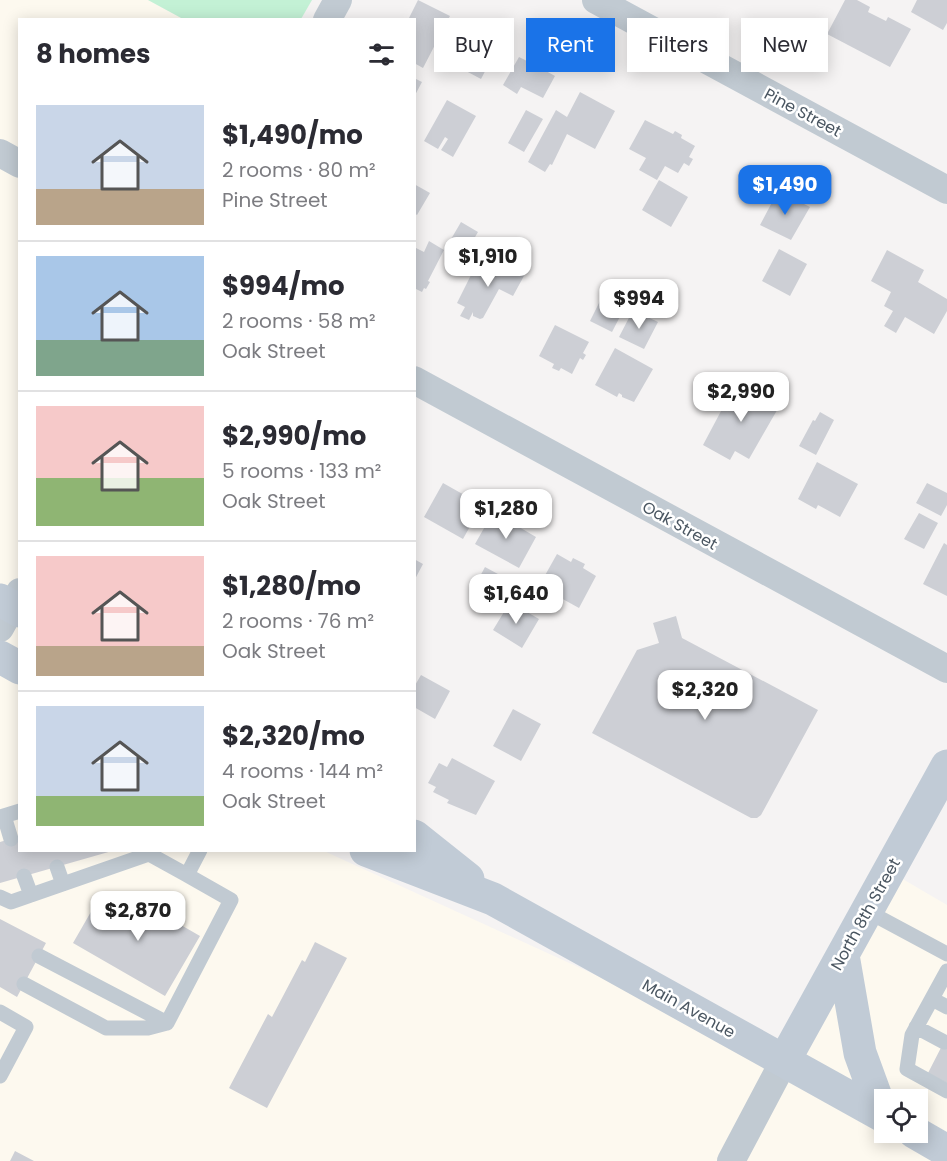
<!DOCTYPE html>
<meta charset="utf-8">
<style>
:root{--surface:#fff;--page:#f7f7f7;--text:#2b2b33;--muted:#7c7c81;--line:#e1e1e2;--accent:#1a73e8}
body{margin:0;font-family:Poppins,sans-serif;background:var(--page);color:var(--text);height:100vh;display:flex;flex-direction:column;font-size:22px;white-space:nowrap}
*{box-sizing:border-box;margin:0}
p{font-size:20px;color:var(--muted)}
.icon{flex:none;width:33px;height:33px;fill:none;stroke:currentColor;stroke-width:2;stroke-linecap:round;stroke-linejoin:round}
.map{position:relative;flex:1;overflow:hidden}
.panel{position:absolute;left:18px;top:18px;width:398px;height:834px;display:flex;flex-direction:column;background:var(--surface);border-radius:0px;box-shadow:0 3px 15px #0003}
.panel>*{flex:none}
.banner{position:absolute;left:434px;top:18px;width:423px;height:54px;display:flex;gap:12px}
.tools{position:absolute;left:874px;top:1089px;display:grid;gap:12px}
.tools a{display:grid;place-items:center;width:54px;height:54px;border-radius:0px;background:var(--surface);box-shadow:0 3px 15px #0003;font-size:30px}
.price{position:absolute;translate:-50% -51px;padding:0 14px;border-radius:12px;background:#fff;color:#222;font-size:20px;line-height:39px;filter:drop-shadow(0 2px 3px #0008)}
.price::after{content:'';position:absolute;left:50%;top:36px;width:18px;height:14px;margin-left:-9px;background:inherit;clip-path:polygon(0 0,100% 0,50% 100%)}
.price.current{background:var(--accent);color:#fff}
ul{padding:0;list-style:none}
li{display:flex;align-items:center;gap:18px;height:150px;padding:0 18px}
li+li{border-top:2px solid var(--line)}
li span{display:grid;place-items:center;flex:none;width:168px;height:120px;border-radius:0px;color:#555}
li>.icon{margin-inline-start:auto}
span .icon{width:72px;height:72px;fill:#fffc;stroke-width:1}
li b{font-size:26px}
h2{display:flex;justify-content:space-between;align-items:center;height:72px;padding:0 18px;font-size:26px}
.chip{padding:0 21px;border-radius:0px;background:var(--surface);box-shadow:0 3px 15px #0003;font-size:21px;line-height:54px}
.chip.current{background:var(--accent);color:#fff}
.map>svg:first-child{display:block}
.commercial{fill:#fdf9ef;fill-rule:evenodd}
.green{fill:#c3f1d5}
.building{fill:#cdcfd5}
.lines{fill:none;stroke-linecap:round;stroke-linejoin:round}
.service{stroke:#c1cad2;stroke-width:15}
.minor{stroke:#c1cad2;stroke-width:28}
.secondary{stroke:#c1cbd6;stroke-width:33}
.labels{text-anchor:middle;stroke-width:5;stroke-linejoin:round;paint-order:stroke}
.street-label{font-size:16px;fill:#4a5661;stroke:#fff}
</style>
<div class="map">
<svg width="947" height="1161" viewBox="0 0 947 1161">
<rect width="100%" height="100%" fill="#f5f3f3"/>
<path class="commercial" d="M 0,0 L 148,0 L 183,19 L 20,20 L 20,850 L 324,851 L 784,1061 L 889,871 L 947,905 L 947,1161 L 0,1161 ZM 885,1100 L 918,1100 L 918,1132 L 885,1132 Z"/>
<path class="green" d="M 148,0 L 312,0 L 301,19 L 183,19 Z"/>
<path class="building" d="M 418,0 L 450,16 L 423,68 L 414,63 L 414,20 L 408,20 Z
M 845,0 L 857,0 L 870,7 L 868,12 L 886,21 L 888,17 L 911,29 L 890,67 L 827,34 Z
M 917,0 L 947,0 L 947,23 L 943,30 L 911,12 Z
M 471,22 L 502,39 L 481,79 L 449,62 Z
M 535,56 L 550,64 L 546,71 L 555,76 L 543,98 L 521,87 L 517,94 L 503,85 L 519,57 L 531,63 Z
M 414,78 L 422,82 L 414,97 Z
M 580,92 L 615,111 L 595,149 L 567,134 L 552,165 L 550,164 L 545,172 L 528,162 L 556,110 L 567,117 Z
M 447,100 L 476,116 L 453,157 L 441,150 L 448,139 L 445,137 L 438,149 L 424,141 Z
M 526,110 L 543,119 L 524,152 L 508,143 Z
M 645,120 L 673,134 L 675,131 L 682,135 L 681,138 L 695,146 L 689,157 L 693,159 L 689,166 L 684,163 L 678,173 L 665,166 L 657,180 L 639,170 L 646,158 L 629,149 Z
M 659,180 L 688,197 L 671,227 L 642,210 Z
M 414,184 L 430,193 L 417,215 L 414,213 Z
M 778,191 L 810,207 L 791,240 L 760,225 Z
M 461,222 L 478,232 L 464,256 L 447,246 Z
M 429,241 L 444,250 L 428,281 L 430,282 L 426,289 L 424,288 L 422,292 L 414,288 L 414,247 L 424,252 Z
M 779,249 L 807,264 L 790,296 L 762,281 Z
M 887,250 L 924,270 L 918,282 L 947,299 L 947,311 L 934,334 L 905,317 L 896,333 L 884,326 L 893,311 L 884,306 L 891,292 L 871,281 Z
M 478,261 L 495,270 L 500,261 L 525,274 L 513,296 L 499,289 L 483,318 L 480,319 L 473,316 L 473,312 L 469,320 L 460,316 L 465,307 L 457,303 Z
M 604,293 L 626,305 L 612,332 L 590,321 Z
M 633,310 L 658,322 L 644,349 L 619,337 Z
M 555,325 L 589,342 L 583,353 L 586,355 L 583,360 L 580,358 L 572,374 L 561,368 L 559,371 L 552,368 L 554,364 L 539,356 Z
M 615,348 L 653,369 L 634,402 L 622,397 L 622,395 L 619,393 L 617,397 L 595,385 Z
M 737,381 L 780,405 L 749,459 L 735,451 L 730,460 L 703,445 Z
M 820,412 L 834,420 L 816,455 L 799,446 L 813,420 L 815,421 Z
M 817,462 L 858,484 L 840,517 L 818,505 L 816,509 L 798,499 Z
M 443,483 L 482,505 L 463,539 L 424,517 Z
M 927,483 L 947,493 L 947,505 L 941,516 L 916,503 Z
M 919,513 L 938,523 L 924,549 L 904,539 Z
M 492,514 L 508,522 L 512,516 L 521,522 L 519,527 L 536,537 L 519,568 L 475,544 Z
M 944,543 L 947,545 L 947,596 L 923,584 Z
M 557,554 L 571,562 L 573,558 L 585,564 L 583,568 L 596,576 L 579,608 L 539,586 Z
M 414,559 L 423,564 L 414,581 Z
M 485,567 L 509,580 L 495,606 L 471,593 Z
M 510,602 L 539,619 L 522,648 L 493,630 Z
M 676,616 L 682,638 L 818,710 L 761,815 L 757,818 L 751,818 L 592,733 L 637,650 L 659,643 L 653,623 Z
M 421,675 L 450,691 L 435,719 L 414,707 L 414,687 Z
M 513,709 L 541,724 L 521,761 L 493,746 Z
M 452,758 L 495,781 L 476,815 L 447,803 L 449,800 L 433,792 L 436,787 L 428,783 L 439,763 L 447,767 Z
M 20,836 L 20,850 L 112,851 L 0,883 L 0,842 Z
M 134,898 L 200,936 L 165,996 L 73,943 L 92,910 Z
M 0,919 L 46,943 L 17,997 L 0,987 Z
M 315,942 L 347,958 L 267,1108 L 229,1088 L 268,1014 L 272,1017 L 302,960 L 305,962 Z
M 947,1036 L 947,1083 L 928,1073 Z
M 15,1151 L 34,1161 L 10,1161 Z"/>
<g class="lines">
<path class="service" d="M 4,816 L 11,839
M 0,817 L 20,811
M 57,867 L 63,884
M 24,876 L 31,895
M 0,897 L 11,902 L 149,854 L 187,875 L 200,850
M 867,911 L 947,954
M 39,956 L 167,1023 L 231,900 L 187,875
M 947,971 L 912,1035 L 907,1069 L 947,1091
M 24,984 L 106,1028 L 148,1028 L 167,1023
M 932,999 L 947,1007
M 0,1012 L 26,1027 L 0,1076
M 916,1027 L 944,1042"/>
<path class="minor" d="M 596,0 L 947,190
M 327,20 L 338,0
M 0,153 L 20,164
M 414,380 L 947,669
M 0,628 L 20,592
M 731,1161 L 784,1061"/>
<path class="secondary" d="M 0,600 L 20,611
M 0,657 L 20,668
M 414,836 L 468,879
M 366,850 L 493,899 L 885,1117
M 843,955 L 860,1053 L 883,1116
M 784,1061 L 947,766
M 914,1132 L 947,1151"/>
</g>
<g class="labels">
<g class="street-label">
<text transform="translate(803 112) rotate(28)" y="6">Pine Street</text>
<text transform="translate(680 525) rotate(29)" y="6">Oak Street</text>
<text transform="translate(865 914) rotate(-61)" y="6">North 8th Street</text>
<text transform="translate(689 1008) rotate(29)" y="6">Main Avenue</text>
</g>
</g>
</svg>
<div class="tools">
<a><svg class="icon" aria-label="locate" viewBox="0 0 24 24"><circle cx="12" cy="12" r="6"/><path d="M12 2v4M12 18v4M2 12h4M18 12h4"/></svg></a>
</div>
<b class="price current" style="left:785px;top:216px">$1,490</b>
<b class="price" style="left:488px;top:288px">$1,910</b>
<b class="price" style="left:639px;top:330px">$994</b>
<b class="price" style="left:741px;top:423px">$2,990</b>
<b class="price" style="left:506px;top:540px">$1,280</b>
<b class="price" style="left:516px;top:625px">$1,640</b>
<b class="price" style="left:705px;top:721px">$2,320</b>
<b class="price" style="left:138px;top:942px">$2,870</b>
<div class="banner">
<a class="chip">Buy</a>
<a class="chip current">Rent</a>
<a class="chip">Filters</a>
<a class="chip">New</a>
</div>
<section class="panel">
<h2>8 homes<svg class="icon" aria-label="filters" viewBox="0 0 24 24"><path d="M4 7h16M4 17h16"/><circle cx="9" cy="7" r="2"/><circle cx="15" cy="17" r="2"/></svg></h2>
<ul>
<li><span style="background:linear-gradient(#c9d6e8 70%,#b9a48a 0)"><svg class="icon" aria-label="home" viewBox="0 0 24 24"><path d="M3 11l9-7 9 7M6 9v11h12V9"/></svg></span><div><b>$1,490/mo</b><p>2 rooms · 80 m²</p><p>Pine Street</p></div></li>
<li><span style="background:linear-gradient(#a9c7e8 70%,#7fa58c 0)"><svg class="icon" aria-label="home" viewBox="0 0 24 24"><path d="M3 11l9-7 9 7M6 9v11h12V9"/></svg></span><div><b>$994/mo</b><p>2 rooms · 58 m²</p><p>Oak Street</p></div></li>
<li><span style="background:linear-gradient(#f6c9c9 60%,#8fb573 0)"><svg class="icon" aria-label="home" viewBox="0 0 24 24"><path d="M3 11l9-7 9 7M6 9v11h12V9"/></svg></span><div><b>$2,990/mo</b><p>5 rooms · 133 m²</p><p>Oak Street</p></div></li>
<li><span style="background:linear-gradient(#f6c9c9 75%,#b9a48a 0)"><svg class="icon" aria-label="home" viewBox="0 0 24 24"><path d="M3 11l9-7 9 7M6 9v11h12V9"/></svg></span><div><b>$1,280/mo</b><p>2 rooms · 76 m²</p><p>Oak Street</p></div></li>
<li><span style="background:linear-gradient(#c9d6e8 75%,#8fb573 0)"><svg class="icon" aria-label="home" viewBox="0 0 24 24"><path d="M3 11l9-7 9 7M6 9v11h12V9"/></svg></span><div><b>$2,320/mo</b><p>4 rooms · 144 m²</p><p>Oak Street</p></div></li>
</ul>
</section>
</div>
